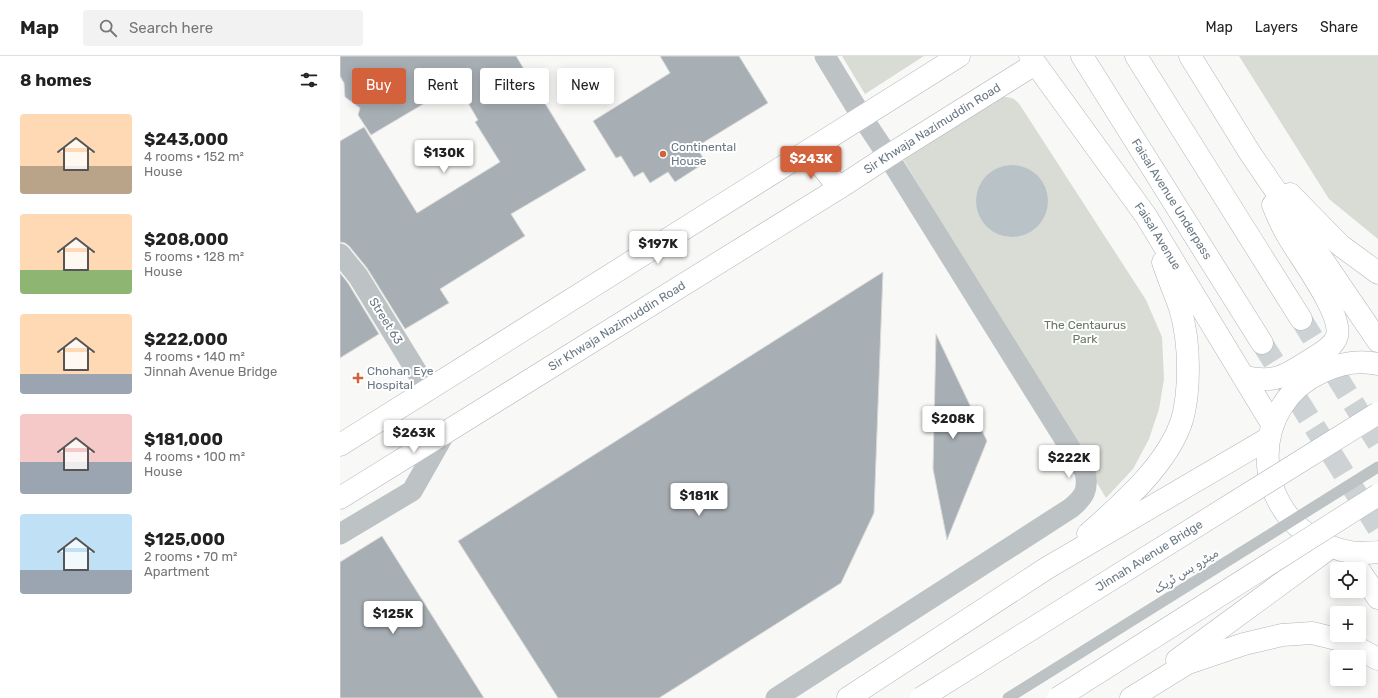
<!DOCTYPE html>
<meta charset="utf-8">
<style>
:root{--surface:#fff;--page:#f2f2f2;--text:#222;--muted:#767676;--line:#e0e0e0;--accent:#d3613b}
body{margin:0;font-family:Rubik,"Noto Sans Arabic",sans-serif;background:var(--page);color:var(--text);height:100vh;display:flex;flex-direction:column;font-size:15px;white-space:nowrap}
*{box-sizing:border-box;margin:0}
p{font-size:13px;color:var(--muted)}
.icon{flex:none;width:22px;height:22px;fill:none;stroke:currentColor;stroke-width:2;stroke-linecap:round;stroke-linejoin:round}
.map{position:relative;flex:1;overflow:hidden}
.drawer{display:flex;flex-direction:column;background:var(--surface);width:340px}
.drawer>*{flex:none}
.hud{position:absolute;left:12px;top:12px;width:380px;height:36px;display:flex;gap:8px}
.tools{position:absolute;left:990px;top:506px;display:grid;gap:8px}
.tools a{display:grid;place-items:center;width:36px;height:36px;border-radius:4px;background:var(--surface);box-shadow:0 2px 10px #0003;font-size:20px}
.price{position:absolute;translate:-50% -34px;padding:0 9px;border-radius:4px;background:#fff;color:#222;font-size:13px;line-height:26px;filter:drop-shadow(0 1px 2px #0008)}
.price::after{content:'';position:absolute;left:50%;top:24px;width:12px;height:9px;margin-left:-6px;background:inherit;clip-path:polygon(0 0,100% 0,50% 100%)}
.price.current{background:var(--accent);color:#fff}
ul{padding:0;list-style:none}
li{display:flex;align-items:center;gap:12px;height:100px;padding:0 20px}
li span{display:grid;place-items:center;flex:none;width:112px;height:80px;border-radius:4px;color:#555}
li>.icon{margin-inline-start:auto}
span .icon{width:48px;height:48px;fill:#fffc;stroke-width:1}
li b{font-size:17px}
h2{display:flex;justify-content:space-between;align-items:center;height:48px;padding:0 20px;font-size:17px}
.chip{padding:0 14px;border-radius:4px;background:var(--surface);box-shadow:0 2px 10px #0003;font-size:14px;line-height:36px}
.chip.current{background:var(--accent);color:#fff}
header{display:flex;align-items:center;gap:24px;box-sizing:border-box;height:56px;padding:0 20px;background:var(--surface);border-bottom:1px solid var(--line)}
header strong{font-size:19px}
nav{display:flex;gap:22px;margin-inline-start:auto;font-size:14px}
.search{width:280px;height:36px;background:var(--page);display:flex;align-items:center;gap:10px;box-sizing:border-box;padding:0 14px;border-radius:4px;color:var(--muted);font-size:15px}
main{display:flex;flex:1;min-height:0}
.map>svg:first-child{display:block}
.green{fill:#d8dcd5}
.water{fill:#b9c3c7}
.building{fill:#a8afb4;stroke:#dadad8}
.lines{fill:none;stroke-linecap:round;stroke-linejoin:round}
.primary-tunnel{stroke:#cdd2d4;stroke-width:22;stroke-dasharray:22 11;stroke-linecap:butt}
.secondary-casing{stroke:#b2b7bc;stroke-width:23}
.primary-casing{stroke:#b1b6ba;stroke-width:23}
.street{stroke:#bdc2c5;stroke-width:21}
.secondary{stroke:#fff;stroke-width:22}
.primary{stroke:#fff;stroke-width:22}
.primary-bridge-casing{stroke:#b1b6ba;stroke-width:23;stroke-linecap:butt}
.lane-bridge{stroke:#bdc2c5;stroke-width:11}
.primary-bridge{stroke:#fff;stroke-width:22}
.poi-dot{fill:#d3613b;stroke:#fff;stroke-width:1.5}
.labels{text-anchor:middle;stroke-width:4;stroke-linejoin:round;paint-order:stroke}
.street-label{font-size:12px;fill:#6a7884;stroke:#fff}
.poi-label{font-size:12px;fill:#6a7884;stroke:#fff;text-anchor:start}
.park-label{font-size:12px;fill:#677664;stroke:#fff}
</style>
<header>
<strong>Map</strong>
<div class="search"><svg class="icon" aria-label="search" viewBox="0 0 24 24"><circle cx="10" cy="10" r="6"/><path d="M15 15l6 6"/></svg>Search here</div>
<nav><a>Map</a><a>Layers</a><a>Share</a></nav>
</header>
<main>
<section class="drawer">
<h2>8 homes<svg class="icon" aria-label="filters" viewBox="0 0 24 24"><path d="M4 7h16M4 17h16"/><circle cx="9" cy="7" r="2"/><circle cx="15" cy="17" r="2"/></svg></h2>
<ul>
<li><span style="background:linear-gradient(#ffd9b3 65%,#b9a48a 0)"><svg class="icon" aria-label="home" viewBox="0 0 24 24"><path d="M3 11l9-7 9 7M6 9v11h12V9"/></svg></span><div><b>$243,000</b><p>4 rooms · 152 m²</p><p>House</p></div></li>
<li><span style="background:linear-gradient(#ffd9b3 70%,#8fb573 0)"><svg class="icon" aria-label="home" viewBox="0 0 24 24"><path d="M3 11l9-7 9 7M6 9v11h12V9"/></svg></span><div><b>$208,000</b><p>5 rooms · 128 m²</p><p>House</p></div></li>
<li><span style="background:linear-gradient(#ffd9b3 75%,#9aa5b1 0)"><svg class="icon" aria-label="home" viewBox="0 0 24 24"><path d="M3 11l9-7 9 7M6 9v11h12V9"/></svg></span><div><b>$222,000</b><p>4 rooms · 140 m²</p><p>Jinnah Avenue Bridge</p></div></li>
<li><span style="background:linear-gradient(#f6c9c9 60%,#9aa5b1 0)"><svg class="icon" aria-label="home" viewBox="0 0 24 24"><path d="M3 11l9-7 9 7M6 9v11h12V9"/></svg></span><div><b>$181,000</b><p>4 rooms · 100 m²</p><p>House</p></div></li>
<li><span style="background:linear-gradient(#bfe0f5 70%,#9aa5b1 0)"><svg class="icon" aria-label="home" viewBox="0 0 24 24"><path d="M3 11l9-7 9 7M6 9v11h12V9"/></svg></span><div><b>$125,000</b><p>2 rooms · 70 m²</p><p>Apartment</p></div></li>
</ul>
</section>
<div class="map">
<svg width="1038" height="642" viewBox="0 0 1038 642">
<rect width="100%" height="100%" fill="#f8f8f6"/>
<path class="green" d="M 502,0 L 584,0 L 525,38 Z
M 899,0 L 1038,0 L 1038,183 L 989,143 Z
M 658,41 C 668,41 673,40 680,49 L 806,244 L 822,281 L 824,323 L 819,353 L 809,383 L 793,413 L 766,442 L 560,98 Z"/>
<path class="water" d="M636 145a36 36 0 1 1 72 0a36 36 0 1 1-72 0Z"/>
<path class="building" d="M 0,0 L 176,0 L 246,114 L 171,158 L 185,180 L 100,233 L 109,247 L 65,273 L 27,212 L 9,190 L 5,187 L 0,186 L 0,85 L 24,71 L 77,157 L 160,106 L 135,66 L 138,64 L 117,28 L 31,79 L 18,59 L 20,52 L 5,41 L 4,27 L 0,20 Z
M 320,0 L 399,0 L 428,47 L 356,91 L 366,106 L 335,126 L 328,116 L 310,127 L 303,116 L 294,121 L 281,100 L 276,102 L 253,65 L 330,17 Z
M 543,216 L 534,457 L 501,527 L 319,642 L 218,642 L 118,485 Z
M 0,217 L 8,227 L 39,278 L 0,302 Z
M 596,278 L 647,385 L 607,484 L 593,413 Z
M 42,480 L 144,642 L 0,642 L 0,506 Z"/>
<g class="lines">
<path class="primary-tunnel" d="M 961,263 L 1038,387
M 922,287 L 1038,472"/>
<g class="secondary-casing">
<g id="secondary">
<path d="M 469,94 L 499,132"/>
<path d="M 0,389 L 619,0"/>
<path id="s1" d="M 0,442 L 499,132 L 548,100 L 695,8"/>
</g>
</g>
<g class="primary-casing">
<g id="primary">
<path id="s2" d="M 690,0 L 806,160 L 932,368"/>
<path id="s3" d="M 742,0 L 922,287"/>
<path d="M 796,0 L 961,263"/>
<path d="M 850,0 L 910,97 L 1038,285"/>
<path d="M 950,138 L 1000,189 L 1038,217"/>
<path d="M 1038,308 C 1019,304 1000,307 982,316 C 910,348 910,450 979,485 C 997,495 1018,499 1038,496"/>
<path d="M 905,321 C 933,327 944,321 967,306 C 977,299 993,293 997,280 C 1003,257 958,199 946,177 C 941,168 937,159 933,149"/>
<path d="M 748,478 C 782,448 828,408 842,364 C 847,347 848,329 848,312 C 848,292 846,272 840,252 C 835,237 828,222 823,206"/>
<path d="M 1019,514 L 1038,542"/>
<path d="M 837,604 L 991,491"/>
<path d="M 508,642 L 707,512 L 929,382"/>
<path d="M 791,642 L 848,607 L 904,588 L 942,579 L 972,577 L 1005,585 L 1038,603"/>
</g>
</g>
<path class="street" d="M 0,198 L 18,220 L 88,334
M 0,478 L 72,435 L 105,377
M 436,642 L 731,452 C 744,441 749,434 745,416 L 548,100 L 522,61 L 485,0"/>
<use href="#secondary" class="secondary"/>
<use href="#primary" class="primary"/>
<g class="primary-bridge-casing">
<g id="primary-bridge">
<path id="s4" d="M 581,642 L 1038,357"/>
<path d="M 718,642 L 1038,439"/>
</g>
</g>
<path class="lane-bridge" d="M 668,642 L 1038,411"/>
<use href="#primary-bridge" class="primary-bridge"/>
</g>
<g class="poi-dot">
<circle cx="323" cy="98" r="4"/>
<path d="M16 316h4v4h4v4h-4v4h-4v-4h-4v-4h4z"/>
</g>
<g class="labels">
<g class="street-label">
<text dy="4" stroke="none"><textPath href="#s1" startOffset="698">Sir Khwaja Nazimuddin Road</textPath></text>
<text dy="4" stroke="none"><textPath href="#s3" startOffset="169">Faisal Avenue Underpass</textPath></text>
<text dy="4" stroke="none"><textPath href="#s2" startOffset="221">Faisal Avenue</textPath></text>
<text transform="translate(46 265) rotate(58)" y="4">Street 63</text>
<text dy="4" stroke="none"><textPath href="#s1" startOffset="326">Sir Khwaja Nazimuddin Road</textPath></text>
<text dy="4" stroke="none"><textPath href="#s4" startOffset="269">Jinnah Avenue Bridge</textPath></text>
<text transform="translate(846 515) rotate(-32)" y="4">میٹرو بس ٹریک</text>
</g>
<g class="poi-label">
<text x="331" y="95">Continental<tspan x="331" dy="14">House</tspan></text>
<text x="27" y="319">Chohan Eye<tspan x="27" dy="14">Hospital</tspan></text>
</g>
<g class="park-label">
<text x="745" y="273">The Centaurus<tspan x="745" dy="14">Park</tspan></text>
</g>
</g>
</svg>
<div class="tools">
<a><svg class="icon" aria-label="locate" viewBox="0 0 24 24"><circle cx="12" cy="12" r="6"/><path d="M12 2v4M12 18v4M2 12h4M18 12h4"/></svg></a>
<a>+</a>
<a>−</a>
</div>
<b class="price" style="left:104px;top:118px">$130K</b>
<b class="price current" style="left:471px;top:124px">$243K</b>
<b class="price" style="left:318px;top:209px">$197K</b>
<b class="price" style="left:613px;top:384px">$208K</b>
<b class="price" style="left:74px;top:398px">$263K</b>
<b class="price" style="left:729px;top:423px">$222K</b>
<b class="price" style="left:359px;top:461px">$181K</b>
<b class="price" style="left:53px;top:579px">$125K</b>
<div class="hud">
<a class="chip current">Buy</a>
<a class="chip">Rent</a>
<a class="chip">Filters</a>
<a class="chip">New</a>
</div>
</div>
</main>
